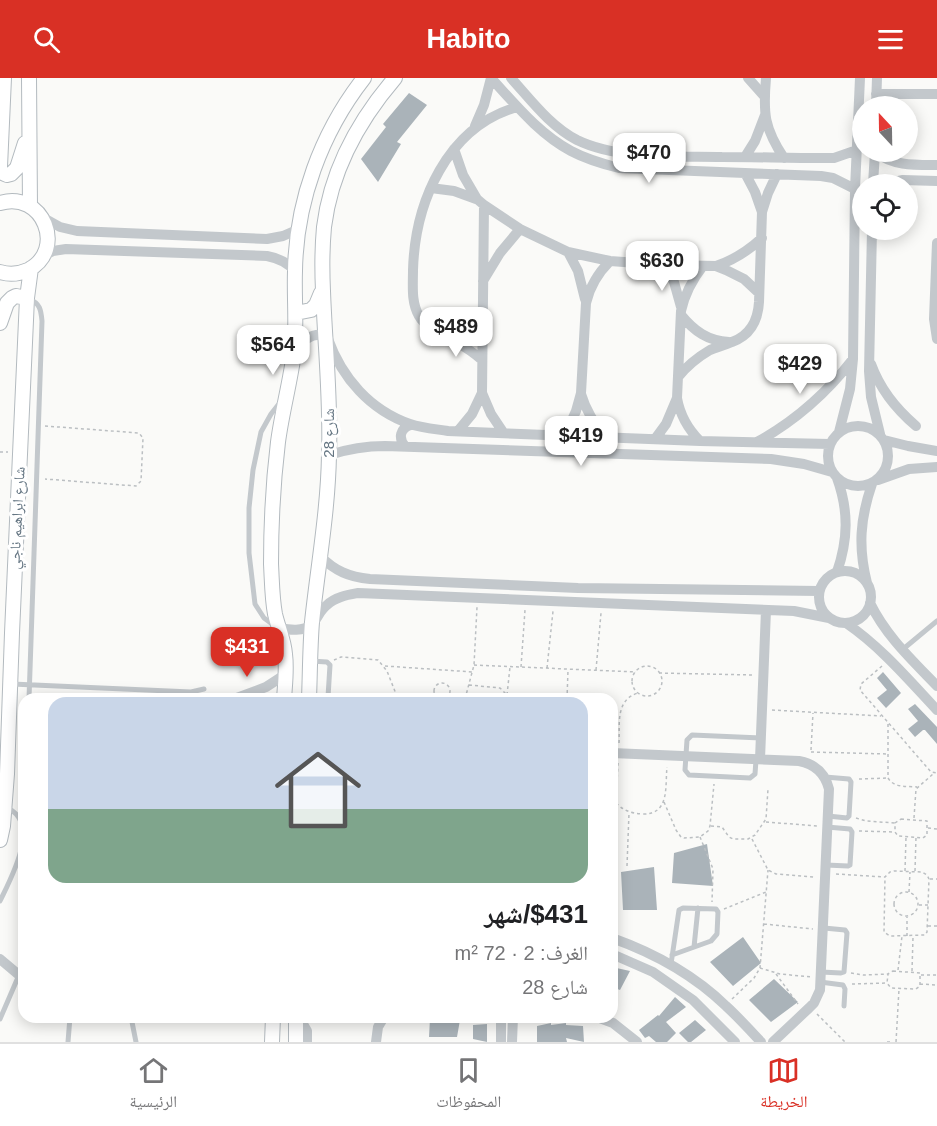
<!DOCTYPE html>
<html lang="ar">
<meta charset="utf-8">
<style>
:root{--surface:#fff;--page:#f6f6f6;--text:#202124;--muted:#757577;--line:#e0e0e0;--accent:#d93025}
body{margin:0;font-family:Arial,"Noto Naskh Arabic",sans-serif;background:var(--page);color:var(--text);direction:rtl;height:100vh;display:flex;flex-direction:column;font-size:22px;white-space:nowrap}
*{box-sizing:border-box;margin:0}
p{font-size:20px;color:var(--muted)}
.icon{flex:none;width:33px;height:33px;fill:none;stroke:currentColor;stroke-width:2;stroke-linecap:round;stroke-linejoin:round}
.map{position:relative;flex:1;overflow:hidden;direction:ltr}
.drawer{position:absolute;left:18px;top:615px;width:600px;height:330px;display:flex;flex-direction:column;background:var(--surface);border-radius:18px;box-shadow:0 3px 15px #0003;direction:rtl}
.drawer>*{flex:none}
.needle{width:39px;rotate:338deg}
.controls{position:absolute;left:852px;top:18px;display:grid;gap:12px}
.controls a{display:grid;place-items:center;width:66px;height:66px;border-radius:50%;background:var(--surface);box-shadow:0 3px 15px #0003;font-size:30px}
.price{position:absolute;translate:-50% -51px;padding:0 14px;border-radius:12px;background:#fff;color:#222;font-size:20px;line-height:39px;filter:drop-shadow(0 2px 3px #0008)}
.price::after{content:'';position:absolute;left:50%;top:36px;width:18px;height:14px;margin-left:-9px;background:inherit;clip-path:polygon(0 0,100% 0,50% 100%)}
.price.active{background:var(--accent);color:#fff}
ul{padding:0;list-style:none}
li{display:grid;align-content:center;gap:12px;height:318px;padding:0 30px}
li span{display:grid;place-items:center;height:186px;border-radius:18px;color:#555}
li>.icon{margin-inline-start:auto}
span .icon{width:108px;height:108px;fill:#fffc;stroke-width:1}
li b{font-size:26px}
header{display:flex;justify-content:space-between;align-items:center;height:78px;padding:0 30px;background:var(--accent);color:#fff;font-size:27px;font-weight:800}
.tabs{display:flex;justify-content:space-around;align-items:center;height:84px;border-top:2px solid var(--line);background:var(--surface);font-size:16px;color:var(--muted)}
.tabs a{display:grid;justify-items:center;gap:3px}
.tabs .active{color:var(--accent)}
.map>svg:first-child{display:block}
.building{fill:#aab3b9}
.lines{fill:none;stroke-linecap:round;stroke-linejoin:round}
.secondary-casing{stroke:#b3babf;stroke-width:16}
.path{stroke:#bbbfc2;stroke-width:1.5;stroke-dasharray:3 3;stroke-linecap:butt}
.lane{stroke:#c3c8cc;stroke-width:5}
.street{stroke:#c3c8cc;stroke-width:10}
.secondary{stroke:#fff;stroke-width:14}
.labels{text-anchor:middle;stroke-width:6;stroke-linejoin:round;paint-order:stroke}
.street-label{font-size:15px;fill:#657683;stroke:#fff}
</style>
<header><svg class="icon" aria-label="menu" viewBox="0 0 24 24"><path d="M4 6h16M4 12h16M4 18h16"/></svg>Habito<svg class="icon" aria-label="search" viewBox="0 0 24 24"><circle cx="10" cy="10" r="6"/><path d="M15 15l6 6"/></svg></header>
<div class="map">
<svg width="937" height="964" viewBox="0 0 937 964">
<rect width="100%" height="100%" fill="#fafaf8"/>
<path class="building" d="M 409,15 L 427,27 L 397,64 L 401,66 L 378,104 L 361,81 L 386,49 L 383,46 Z
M 883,594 L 901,615 L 886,630 L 877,620 L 887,612 L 877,600 Z
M 915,626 L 937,649 L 937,666 L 925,652 L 923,652 L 915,659 L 908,651 L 918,643 L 908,631 Z
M 707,766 L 713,808 L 672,805 L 674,775 Z
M 654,789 L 657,832 L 623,832 L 621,794 Z
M 743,859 L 761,885 L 733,908 L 710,884 Z
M 612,889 L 630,893 L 620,912 L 612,909 Z
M 774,901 L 798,924 L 771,944 L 749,922 Z
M 675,919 L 686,929 L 666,944 L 676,955 L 667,964 L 656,964 L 649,958 L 645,960 L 639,952 L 658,937 L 659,938 Z
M 430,940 L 460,942 L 457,959 L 429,959 Z
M 695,942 L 706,952 L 691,964 L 688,964 L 679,955 Z
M 551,945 L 551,947 L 566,945 L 566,947 L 583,948 L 584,964 L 566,960 L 567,964 L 537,964 L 537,948 Z
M 487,946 L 487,964 L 473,961 L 473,947 Z"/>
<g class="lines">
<g class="secondary-casing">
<path id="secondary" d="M 29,0 L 30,128
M 0,89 L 4,0
M 0,94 L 7,97 L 11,96 L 17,90 L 25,65
M 0,125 C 43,112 67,172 28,192 C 19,196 9,197 0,194
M 296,231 L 301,234 L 311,232 L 316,227 L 321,215
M 0,245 L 7,225 L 12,220 L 16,218 L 27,220
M 284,621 C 285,606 287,591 285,576 C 284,562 278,549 275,536 C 272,520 272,503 271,486 C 271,446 273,405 278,364 C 282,334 290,305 294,275 C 297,247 294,220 295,193 C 296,124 321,55 364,0
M 309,621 C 310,595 310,569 312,544 C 318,488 328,433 329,377 C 331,322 325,268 323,213 C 322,192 322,171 324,149 C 331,93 359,42 395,0
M 0,762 L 3,748 L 7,696 L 12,555 L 27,220 L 31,190
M 272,964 L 273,939
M 296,964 L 296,939"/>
</g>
<path class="path" d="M 45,348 L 139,355 L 143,360 L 141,403 L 136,408 L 45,401
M 0,374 L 8,374
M 334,582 L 341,579 L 378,582 L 387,593 L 398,621
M 474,587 L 636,594
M 385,588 L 473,594
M 882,588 L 861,606 L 860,612 L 931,694 L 937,695
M632 603a15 15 0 1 1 30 0a15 15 0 1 1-30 0Z
M 521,589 L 525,532
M 547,590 L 553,533
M 596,592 L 601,535
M 659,595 L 754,597
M434 613a8 8 0 1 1 16 0a8 8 0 1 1-16 0Z
M 469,607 L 500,610 L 505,615 L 509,621
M 507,617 L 510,589
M 465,621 L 474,587 L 477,529
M 567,621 L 568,592
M 772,632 L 881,638
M 888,646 L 888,700 C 894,710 906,708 917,709
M 619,665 C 620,646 615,622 638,615
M 811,672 L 813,635
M 811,674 L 888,676
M 859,701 L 888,700
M 664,724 L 676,752 L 681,759 L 684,760 L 700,759 L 708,753 L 710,748 L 714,706
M 616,725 C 624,733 631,735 642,736 C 670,737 665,709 667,689
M 612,735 L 616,725 L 618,685
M 856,740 L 866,743 L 895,745
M 914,740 L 916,711 L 933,696
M 901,741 L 927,743 L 927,757 L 923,760 L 898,758 L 895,754 L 895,745 Z
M 766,744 L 818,748
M 711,748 L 722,749 L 729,759 L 733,761 L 748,761 L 755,757 L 766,741 L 768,711
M 928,750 L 937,751
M 859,753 L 894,754
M 700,759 L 713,791 L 712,824
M 752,761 L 768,792 L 776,796 L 814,799
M 627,788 L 629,735
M 905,793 L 906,759
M 915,793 L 916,759
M 836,796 L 885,799 L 890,794 L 894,793 L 922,794 L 927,797 L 929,801 L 927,854 L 925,857 L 890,858 L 884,854 L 885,799
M 930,801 L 937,801
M894 826a12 12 0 1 1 24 0a12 12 0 1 1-24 0Z
M 909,814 L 910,794
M 919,827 L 928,827
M 724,831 L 766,814
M 764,846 L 813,851
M 928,848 L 937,848
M 907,858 L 907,839
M 760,890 L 780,896 L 812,899
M 898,892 L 902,858
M 893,893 L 920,895 L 920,908 L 916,911 L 891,910 L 887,905 L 888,896 Z
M 912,893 L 913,859
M 851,895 L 863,897 L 888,896
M 776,896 L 798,926
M 921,897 L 937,897
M 852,906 L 887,905
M 920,906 L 937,907
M 732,921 L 754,900 L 760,890 L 768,792
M 817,936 L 845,964
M 887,964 L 892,964
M 896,964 L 899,911"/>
<path class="lane" d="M 275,548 L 264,540 L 255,526 L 249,475 L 249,430 L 253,392 L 261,354 L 271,336 L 282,322
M 902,572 L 937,543
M 311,583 L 327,584 L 330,587 L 328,619 L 325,621
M 12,606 L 191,614 L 204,611
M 29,621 L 42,243 C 41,232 40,225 29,221
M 756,682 L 755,696 L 750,700 L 689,697 L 685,692 L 687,662 L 692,657 L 761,660
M 825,699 L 849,701 L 851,704 L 849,738 L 847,740 L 828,738
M 826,787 L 848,788 L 850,787 L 852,754 L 850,751 L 827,749
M 0,823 C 11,800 43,743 5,729
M 694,869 L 698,830
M 671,886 L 679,832 L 683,830 L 716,831 L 718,834 L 717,856 L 711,863 L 672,877
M 821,894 L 841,895 L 844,894 L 847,855 L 845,852 L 824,850
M 820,904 L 843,907 L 845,911 L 844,928
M 131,939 L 136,964
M 0,941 L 19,897
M 68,964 L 70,939"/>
<path class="street" d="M 491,0 C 515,26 539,56 571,73 C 586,81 603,86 619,90 L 821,98 L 833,100 L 855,111
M 511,0 C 531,22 550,48 577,62 C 618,82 678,78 722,79 C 755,79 789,80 822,80 L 834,80 L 857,72
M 748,0 L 764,18
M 766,0 C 763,35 764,50 784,80
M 876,16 L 937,16
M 876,28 L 877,0
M 475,48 L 484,27 L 491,0
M 454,71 L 463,97 L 477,121 L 484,127 L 520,151 L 568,174 L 610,183 L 665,187 L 716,188 L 726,192 L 744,201 L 759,215
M 875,74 C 893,88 915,87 937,87
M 745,79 L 755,63 L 765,37
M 745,95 L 755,114 L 762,134
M 873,106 L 875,74
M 885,106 L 903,102 L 937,103
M 431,110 L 454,113 L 476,121
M 484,127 L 482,315 L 491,336 L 503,354
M 42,139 L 60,149 L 77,153 L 267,161 L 283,158 L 299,151
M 872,152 L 869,293 L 871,319 L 880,356
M 937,165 L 934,241 L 937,261
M 568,174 L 578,193 L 585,221
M 43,178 L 53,173 L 66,171 L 267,178 C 278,180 287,184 295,193
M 665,187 L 674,204 L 681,229
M 716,188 C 734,182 748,173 762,160
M 483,203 L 500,175 L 520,151
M 681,237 C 694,253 708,263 729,264
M 444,257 L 464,251 L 483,242
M 294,275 C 302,264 309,255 324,257 L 328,261 C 342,300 370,332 410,346 C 422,350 435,351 448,353 L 700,363 L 830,366
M 482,282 C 474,275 465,269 456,264 C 443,256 426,251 419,238 C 411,224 413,208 413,192 C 415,124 447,49 517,29
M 871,286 C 880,311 896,331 916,348
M 678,299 C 687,288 698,279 710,272 C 718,269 725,267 732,264 C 751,257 758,242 759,224 L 762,134 L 768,115 L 777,96
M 581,316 C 586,333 594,346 606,359
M 677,320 C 680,337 687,350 700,363
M828 378a30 30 0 1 1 60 0a30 30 0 1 1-60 0Z
M 458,353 L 472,336 L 482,315
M 839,354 L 850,311 L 853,281 L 855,111 L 860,0
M 561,357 L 572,342 L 576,333 L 581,315 L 586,225 C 590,208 598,195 610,183
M 655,361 L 666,346 L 677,320 L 681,233 C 685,215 692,202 703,188
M 884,362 L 908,368 L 937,373
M 757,364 C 795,343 826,316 853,281
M 405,368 C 398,360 400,350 411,347
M 329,377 C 348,371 365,368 385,368 L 771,381 L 804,386 L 832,394
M 837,400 C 849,433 848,462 837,494
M 878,402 L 909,391 L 937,389
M 320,478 C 335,493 349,499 370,501 L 578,510 L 819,513
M819 519a26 26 0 1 1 52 0a26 26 0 1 1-52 0Z
M 867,505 C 858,469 860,441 872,406
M 870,525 C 886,558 912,582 937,608
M 846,545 C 881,569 908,601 937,632
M 279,550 C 290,552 303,554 312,546 C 318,540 320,532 327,527 C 335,519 347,517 358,515 L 794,533 L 829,540
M 234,621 L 266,609 L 286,596
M 612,675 L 799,683 C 815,686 825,695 829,711 L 820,912 L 814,925 L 809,930 L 773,964
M 760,681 L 766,532
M 612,860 C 654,875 694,897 726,928 C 738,939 750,952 761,964
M 612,876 L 653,894 L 693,922 L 735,964
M 0,881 L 19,897 L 24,899
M 299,939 L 307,953 L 307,964
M 597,939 L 613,945 L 637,964
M 376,964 L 378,949 L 384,939
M 501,964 L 501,939
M 512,964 L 513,939"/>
<use href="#secondary" class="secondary"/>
</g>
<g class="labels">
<g class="street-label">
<text transform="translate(329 355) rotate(-90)" y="5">شارع 28</text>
<text transform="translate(17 440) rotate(-87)" y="5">شارع ابراهيم ناجي</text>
</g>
</g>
</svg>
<div class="controls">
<a><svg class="needle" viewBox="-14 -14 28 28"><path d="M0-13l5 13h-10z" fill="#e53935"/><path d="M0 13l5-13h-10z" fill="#757577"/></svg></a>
<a><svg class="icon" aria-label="locate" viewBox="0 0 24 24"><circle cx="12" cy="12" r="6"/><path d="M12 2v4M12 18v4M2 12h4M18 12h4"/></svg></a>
</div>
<b class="price" style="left:649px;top:106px">$470</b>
<b class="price" style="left:662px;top:214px">$630</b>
<b class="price" style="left:456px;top:280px">$489</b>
<b class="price" style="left:273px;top:298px">$564</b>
<b class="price" style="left:800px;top:317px">$429</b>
<b class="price" style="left:581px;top:389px">$419</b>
<b class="price active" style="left:247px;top:600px">$431</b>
<section class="drawer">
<ul>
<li><span style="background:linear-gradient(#c9d6e8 60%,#7fa58c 0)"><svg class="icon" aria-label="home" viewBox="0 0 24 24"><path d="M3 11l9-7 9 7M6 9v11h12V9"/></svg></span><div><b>$431/شهر</b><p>الغرف: 2 · 72 m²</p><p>شارع 28</p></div></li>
</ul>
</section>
</div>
<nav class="tabs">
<a class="active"><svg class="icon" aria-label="map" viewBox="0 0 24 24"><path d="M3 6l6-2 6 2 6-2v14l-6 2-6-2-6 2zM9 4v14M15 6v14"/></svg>الخريطة</a>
<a><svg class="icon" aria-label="saved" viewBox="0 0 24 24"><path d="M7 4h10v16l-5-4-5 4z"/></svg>المحفوظات</a>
<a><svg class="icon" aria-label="home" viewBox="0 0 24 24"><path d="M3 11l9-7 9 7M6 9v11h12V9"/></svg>الرئيسية</a>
</nav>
